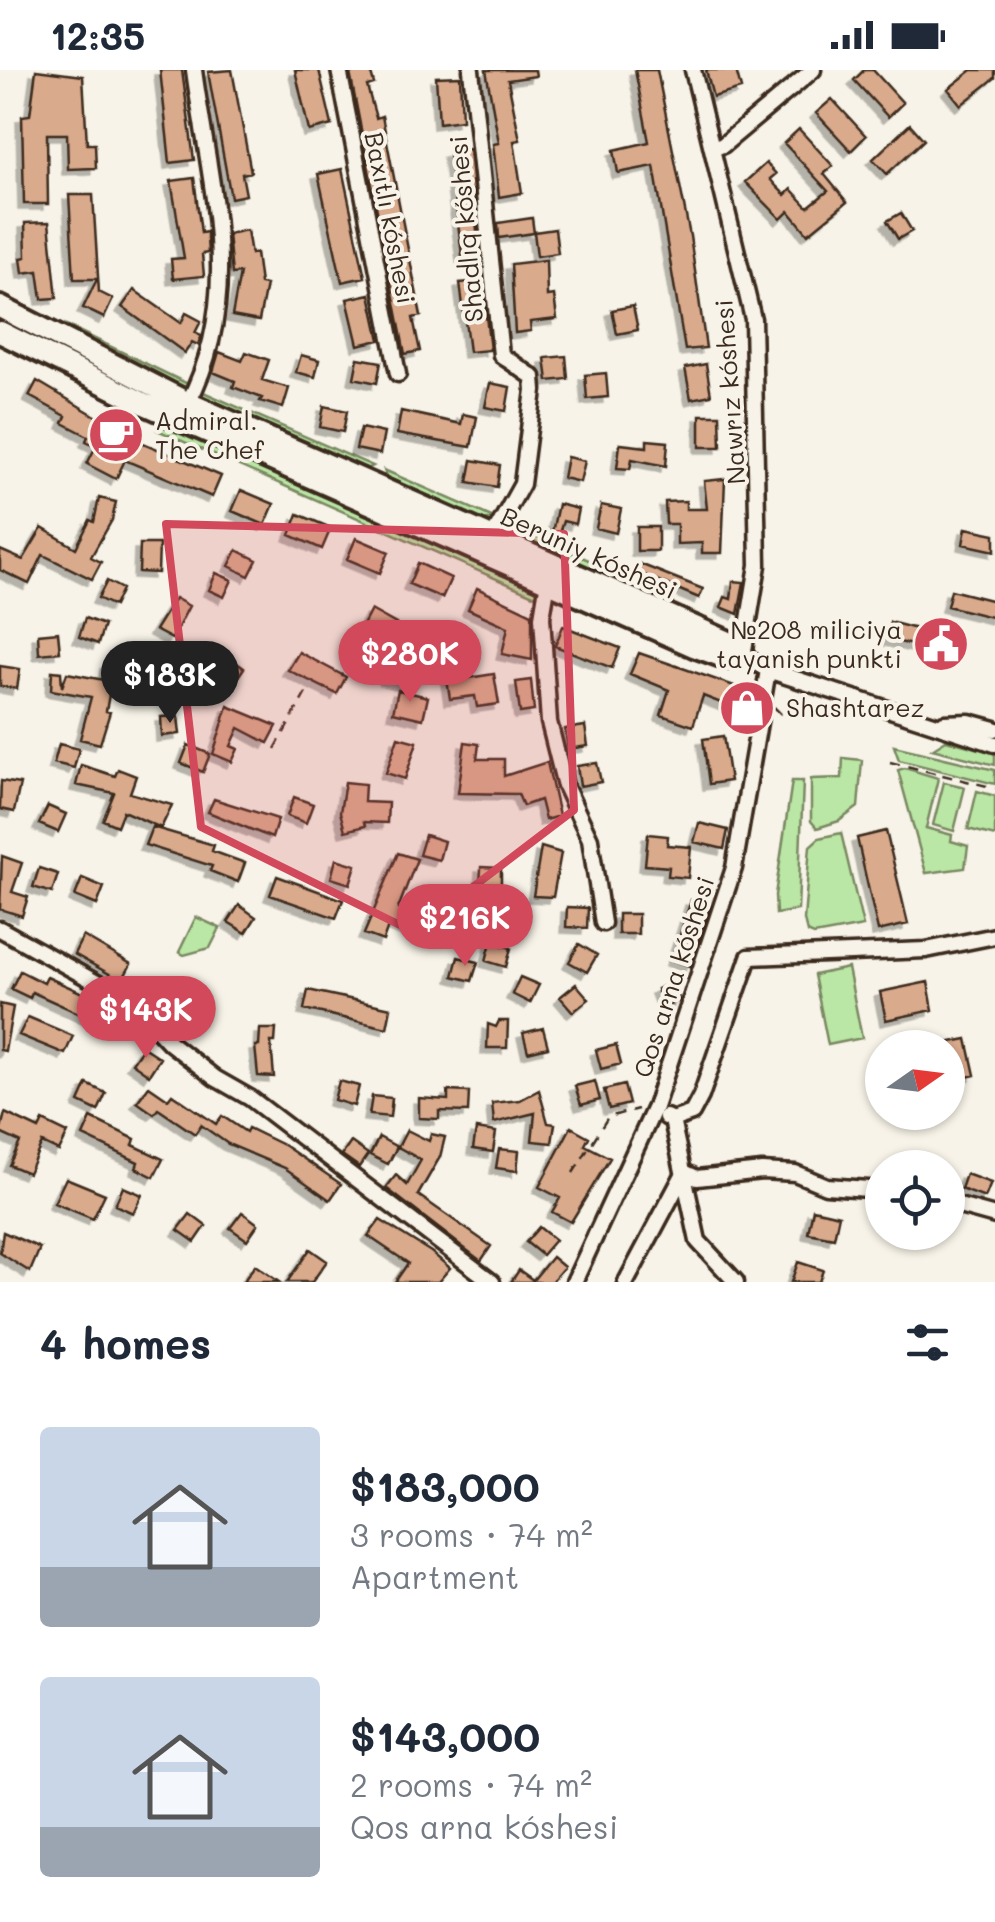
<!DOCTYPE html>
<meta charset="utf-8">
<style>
:root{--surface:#fff;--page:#f6f6f7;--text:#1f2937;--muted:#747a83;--accent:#d1495b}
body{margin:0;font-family:Mali,sans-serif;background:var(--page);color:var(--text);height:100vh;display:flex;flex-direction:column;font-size:38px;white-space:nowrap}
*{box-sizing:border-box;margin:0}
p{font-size:32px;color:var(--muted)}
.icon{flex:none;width:55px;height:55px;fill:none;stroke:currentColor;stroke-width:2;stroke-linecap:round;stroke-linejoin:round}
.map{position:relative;height:1212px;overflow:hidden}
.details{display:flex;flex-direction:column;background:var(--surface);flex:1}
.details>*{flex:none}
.needle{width:65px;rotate:76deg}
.controls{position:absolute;left:865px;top:960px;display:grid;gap:20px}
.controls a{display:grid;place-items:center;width:100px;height:100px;border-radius:50%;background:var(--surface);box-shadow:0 2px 8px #0004;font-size:50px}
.price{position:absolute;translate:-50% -85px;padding:0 22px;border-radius:35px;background:var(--accent);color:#fff;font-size:32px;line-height:65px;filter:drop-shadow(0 2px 5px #0008)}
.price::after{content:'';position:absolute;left:50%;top:60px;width:30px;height:22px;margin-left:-15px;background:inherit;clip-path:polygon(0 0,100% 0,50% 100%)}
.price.on{background:#222;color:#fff}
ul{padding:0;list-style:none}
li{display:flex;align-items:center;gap:30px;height:250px;padding:0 40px}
li span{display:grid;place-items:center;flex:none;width:280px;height:200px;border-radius:10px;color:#555}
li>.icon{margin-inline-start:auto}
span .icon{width:120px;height:120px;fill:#fffc;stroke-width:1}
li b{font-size:42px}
h2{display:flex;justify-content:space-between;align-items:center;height:120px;padding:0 40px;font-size:42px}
.status{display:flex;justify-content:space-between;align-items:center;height:70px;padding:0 50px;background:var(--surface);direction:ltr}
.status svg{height:28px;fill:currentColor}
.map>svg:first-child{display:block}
.green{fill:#bae7a5;stroke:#7a8862;stroke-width:2.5}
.building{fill:#daaa8c;stroke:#3b2a1e;stroke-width:2.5;filter:url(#shadow)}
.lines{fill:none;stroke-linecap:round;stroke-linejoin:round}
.street-casing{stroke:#3b2a1e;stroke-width:21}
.secondary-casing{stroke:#3b2a1e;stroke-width:28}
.path{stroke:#3b2a1e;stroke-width:2.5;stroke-dasharray:10 8;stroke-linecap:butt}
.street{stroke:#f7f3e8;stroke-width:14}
.secondary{stroke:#f7f3e8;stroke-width:20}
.marked{fill:#d1495b;fill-opacity:0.2;stroke:#d1495b;stroke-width:8;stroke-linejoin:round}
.labels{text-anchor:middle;stroke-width:8;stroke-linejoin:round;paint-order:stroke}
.street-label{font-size:25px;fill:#3b2a1e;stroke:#f7f3e8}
.poi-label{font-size:25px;fill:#3b2a1e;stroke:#f7f3e8;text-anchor:start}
</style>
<div class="status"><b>12:35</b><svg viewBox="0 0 49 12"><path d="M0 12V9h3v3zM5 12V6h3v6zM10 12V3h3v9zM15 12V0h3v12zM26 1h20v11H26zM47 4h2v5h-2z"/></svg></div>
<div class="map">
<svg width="995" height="1212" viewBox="0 0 995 1212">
<defs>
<filter id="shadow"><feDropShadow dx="-5.5" dy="5.5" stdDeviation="0" flood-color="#0004"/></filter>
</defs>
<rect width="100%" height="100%" fill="#f7f3e8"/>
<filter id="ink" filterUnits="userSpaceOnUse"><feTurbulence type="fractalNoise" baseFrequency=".01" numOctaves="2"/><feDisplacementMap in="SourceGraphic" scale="20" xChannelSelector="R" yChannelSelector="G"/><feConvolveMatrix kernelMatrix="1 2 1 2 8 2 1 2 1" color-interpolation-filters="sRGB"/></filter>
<g filter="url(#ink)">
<path class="green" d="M 66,255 L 190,315 L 179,318 L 69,264 Z
M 201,321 L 373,396 L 367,399 L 205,329 Z
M 160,355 L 540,521 L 540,528 L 157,360 Z
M 384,400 L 494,448 L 484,451 L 387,409 Z
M 507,452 L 625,507 L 604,504 L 510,463 Z
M 946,670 L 995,683 L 995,695 L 932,679 Z
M 894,676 L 995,700 L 995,714 L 899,690 Z
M 843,688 L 862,690 L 858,737 L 839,751 L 817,758 L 811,751 L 811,709 L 842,708 Z
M 905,698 L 938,708 L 926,758 L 952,765 L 951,771 L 968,776 L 965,798 L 926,803 L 898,700 Z
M 792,711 L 803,711 L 798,840 L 776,844 L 775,825 Z
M 944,712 L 965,717 L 954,761 L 933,755 Z
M 977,721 L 995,726 L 995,766 L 968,759 Z
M 841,763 L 863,856 L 814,865 L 807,862 L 804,850 L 810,776 L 819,768 Z
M 196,847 L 220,858 L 210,878 L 184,885 L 179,882 Z
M 848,898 L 862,968 L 828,975 L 814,905 Z"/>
<path class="building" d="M 36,0 L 83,6 L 87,74 L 95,74 L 96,98 L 68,99 L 67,64 L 47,64 L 48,134 L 24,134 L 22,46 L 30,45 Z
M 160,0 L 182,0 L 194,90 L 170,93 Z
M 232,0 L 251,102 L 242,104 L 246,125 L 231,128 L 208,2 Z
M 295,0 L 319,0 L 332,55 L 309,61 Z
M 362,0 L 370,0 L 374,14 L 367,16 L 376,48 L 382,46 L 421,246 L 413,248 L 420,281 L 405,284 L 350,3 Z
M 486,0 L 535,0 L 536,6 L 508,10 L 520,70 L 514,71 L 522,123 L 499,127 L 493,74 L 499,73 Z
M 635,0 L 657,0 L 690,166 L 706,278 L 685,280 L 654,96 L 618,103 L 614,80 L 649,72 Z
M 706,0 L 736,0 L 741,19 L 713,27 Z
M 864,0 L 873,0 L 903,33 L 888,47 L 854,10 Z
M 972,0 L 995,0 L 995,8 L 961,35 L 948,19 Z
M 460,6 L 462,50 L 439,53 L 436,7 Z
M 832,29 L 866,66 L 851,81 L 816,43 Z
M 910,54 L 924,70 L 887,104 L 873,89 Z
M 799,59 L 833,96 L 824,104 L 847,132 L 808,164 L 789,141 L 781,149 L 745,112 L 766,93 L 776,104 L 770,109 L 777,117 L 785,125 L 791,119 L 808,137 L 828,121 L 784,73 Z
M 469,79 L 480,191 L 463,193 L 449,82 Z
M 342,99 L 365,207 L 342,212 L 318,104 Z
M 194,108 L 201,163 L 207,162 L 207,169 L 208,183 L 202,184 L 204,206 L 173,209 L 171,189 L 184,188 L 171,111 Z
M 69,125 L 93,125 L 99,222 L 113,229 L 104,248 L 83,238 L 97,209 L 74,209 Z
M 901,143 L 912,161 L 898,169 L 887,151 Z
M 532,148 L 534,163 L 499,168 L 498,153 Z
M 49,152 L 57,228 L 42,229 L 38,201 L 23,203 L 21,188 L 26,187 L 25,153 Z
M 555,159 L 558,183 L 537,186 L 534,162 Z
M 247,160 L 251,184 L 256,183 L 260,214 L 266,215 L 259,251 L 232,246 L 240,203 L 232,204 L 228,164 Z
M 546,190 L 547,226 L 554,225 L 557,249 L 530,252 L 531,261 L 515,263 L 511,194 Z
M 482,211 L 490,280 L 469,282 L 460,213 Z
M 134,220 L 181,253 L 186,243 L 201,251 L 195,263 L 201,266 L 198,275 L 192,272 L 185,283 L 122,237 Z
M 370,224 L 380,270 L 358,275 L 347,229 Z
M 633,236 L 638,260 L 617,264 L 612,240 Z
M 219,282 L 242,291 L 246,282 L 269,290 L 262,310 L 289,318 L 283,338 L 260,331 L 262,328 L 233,317 L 235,311 L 213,302 Z
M 301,285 L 319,290 L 315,307 L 296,302 Z
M 566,286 L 568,309 L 548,311 L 545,288 Z
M 358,288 L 381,292 L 377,313 L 354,308 Z
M 706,294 L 711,325 L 691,329 L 685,298 Z
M 606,303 L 608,327 L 587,329 L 585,305 Z
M 37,311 L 136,370 L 221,406 L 212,427 L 125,390 L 116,409 L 87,394 L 96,376 L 86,371 L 88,366 L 63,353 L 66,346 L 29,326 Z
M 490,313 L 510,317 L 506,341 L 485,337 Z
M 324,336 L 347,341 L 343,362 L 320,357 Z
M 401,341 L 461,354 L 463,344 L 477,347 L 471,377 L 397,364 Z
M 700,345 L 720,345 L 721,377 L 700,377 Z
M 361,358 L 384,363 L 380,384 L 356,379 Z
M 647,370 L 668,372 L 666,396 L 632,389 L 630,399 L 617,398 L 620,374 L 647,377 Z
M 567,387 L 585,391 L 580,412 L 563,408 Z
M 472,390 L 500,395 L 497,417 L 468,412 Z
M 725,409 L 722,483 L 702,483 L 702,473 L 677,474 L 677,454 L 666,454 L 665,432 L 686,431 L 686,439 L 707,439 L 704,411 Z
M 241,420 L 274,434 L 265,455 L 232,441 Z
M 99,428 L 116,432 L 112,450 L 91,487 L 101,492 L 92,509 L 43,485 L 29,514 L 0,500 L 0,480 L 23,490 L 42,458 L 76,478 L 90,450 L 94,452 Z
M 558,434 L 578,439 L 575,454 L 563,451 L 556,473 L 550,472 Z
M 601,435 L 621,439 L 616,463 L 596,458 Z
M 298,444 L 331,458 L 322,479 L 290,465 Z
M 637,457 L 658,457 L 658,481 L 637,481 Z
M 966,458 L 995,464 L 995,481 L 963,474 Z
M 356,468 L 389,482 L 380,503 L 347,489 Z
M 140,474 L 159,474 L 158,503 L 139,502 Z
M 237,480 L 257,490 L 249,506 L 229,496 Z
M 418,493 L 451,508 L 442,528 L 409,514 Z
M 640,494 L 703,519 L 699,528 L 637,502 Z
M 216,503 L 232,510 L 224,527 L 209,520 Z
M 107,511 L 122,519 L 114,536 L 98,528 Z
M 733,511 L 744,512 L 738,544 L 721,537 L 725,527 L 731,529 Z
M 477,518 L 532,544 L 532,590 L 502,584 L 508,557 L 468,539 Z
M 951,520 L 995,531 L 995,548 L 947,536 Z
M 175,528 L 189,536 L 172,569 L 155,560 Z
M 371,540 L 396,554 L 387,571 L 362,557 Z
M 85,548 L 104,555 L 98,574 L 79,567 Z
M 890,552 L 924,561 L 921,577 L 886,569 Z
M 563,556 L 620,578 L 612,598 L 555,576 Z
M 58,562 L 60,582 L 39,584 L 38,564 Z
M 299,582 L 346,607 L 337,624 L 288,600 Z
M 639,583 L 746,620 L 743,628 L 750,629 L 749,644 L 703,626 L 693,656 L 661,645 L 669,620 L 630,604 Z
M 230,588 L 244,598 L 233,614 L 219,604 Z
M 389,590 L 408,595 L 405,614 L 385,609 Z
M 106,594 L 123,597 L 120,615 L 111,614 L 106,641 L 110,642 L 100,674 L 80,669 L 91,627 L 51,620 L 52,601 L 61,602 L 62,617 L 67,603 L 104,610 Z
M 0,596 L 20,599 L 17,619 L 0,616 Z
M 462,601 L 462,609 L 494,604 L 499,634 L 477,637 L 475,626 L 450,629 L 446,603 Z
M 531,610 L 534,641 L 520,643 L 516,612 Z
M 398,620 L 428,627 L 423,649 L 393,642 Z
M 228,636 L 277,656 L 268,673 L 239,658 L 231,676 L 238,679 L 232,692 L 213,684 Z
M 178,646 L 180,664 L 162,666 L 161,647 Z
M 585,656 L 588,676 L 568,679 L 565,659 Z
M 723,666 L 730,711 L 709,714 L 703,669 Z
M 398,667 L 417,672 L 405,709 L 386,703 Z
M 465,672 L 479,674 L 477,689 L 504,689 L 504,706 L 547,692 L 559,746 L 545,750 L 540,730 L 523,736 L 518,724 L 458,723 Z
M 59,674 L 79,679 L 74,698 L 54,693 Z
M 188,675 L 210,684 L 203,702 L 181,693 Z
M 597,693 L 601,712 L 580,716 L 577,696 Z
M 81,695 L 115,706 L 118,699 L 136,706 L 130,723 L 172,735 L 161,758 L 123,741 L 117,756 L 103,750 L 114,723 L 76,715 Z
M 1,711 L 20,714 L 14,742 L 0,739 Z
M 345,712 L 365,714 L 364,732 L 388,733 L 387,753 L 364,752 L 365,756 L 345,761 L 340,742 Z
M 294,727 L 313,734 L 306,753 L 287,746 Z
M 214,729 L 278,749 L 272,768 L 208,742 Z
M 48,736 L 66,744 L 58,762 L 39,754 Z
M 699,753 L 728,760 L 724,779 L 694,772 Z
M 152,757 L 214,775 L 212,781 L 245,793 L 238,812 L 210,801 L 212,796 L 145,775 Z
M 886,761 L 908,854 L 878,861 L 857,768 Z
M 648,764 L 668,766 L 667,775 L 691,777 L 688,808 L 668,806 L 669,797 L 645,795 Z
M 425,765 L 444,771 L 439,790 L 419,785 Z
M 541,777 L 561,783 L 553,827 L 533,826 Z
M 398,783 L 417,789 L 398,839 L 426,847 L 428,854 L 424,867 L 389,854 L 383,871 L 364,864 Z
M 2,786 L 22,793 L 12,822 L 28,827 L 22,846 L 0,839 Z
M 336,789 L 356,795 L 350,814 L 331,808 Z
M 481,797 L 501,798 L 501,834 L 512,835 L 510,855 L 490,853 L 492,818 L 480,817 Z
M 39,798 L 58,804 L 52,823 L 33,817 Z
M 277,806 L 343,830 L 336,848 L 270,825 Z
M 82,808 L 104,817 L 97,835 L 75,826 Z
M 691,830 L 710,836 L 690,896 L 672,890 Z
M 239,835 L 256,847 L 246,863 L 228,852 Z
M 567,837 L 588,838 L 587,858 L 566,857 Z
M 618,844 L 638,844 L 638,864 L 618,864 Z
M 83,866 L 131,894 L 122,911 L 74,884 Z
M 491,872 L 511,878 L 506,897 L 486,891 Z
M 579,874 L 597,885 L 587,902 L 569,892 Z
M 458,887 L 478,892 L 472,911 L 453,906 Z
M 20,901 L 44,913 L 47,907 L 96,929 L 87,947 L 32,922 L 30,928 L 11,919 Z
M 520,907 L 539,915 L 530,933 L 512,924 Z
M 676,911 L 679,931 L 664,937 L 657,919 Z
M 928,912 L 933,940 L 886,950 L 880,922 Z
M 576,914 L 589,929 L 573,942 L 560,927 Z
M 308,920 L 391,938 L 387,958 L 304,939 Z
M 0,934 L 13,937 L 5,981 L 0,980 Z
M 28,947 L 73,966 L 65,984 L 19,965 Z
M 499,951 L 508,951 L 507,978 L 487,978 L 488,954 L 496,957 Z
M 543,958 L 548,977 L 528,982 L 523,963 Z
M 260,959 L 276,959 L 275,972 L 271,972 L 274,1007 L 258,1006 L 255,976 L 259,976 Z
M 967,969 L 975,1005 L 954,1010 L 946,973 Z
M 616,975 L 621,994 L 601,999 L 596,980 Z
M 143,977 L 160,988 L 149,1005 L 132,993 Z
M 339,1011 L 359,1016 L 354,1036 L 334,1030 Z
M 595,1011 L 600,1030 L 581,1035 L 575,1016 Z
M 87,1014 L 106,1023 L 98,1041 L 79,1032 Z
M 624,1015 L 629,1034 L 609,1039 L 604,1020 Z
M 149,1016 L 168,1029 L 172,1024 L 216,1054 L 222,1046 L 246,1062 L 248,1058 L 285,1076 L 341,1114 L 330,1130 L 285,1098 L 228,1074 L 201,1055 L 195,1064 L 158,1039 L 154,1044 L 137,1032 Z
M 539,1020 L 548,1053 L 555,1054 L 552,1073 L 532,1071 L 535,1043 L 494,1053 L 492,1033 L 520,1030 Z
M 448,1021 L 469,1022 L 468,1042 L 439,1041 L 439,1049 L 419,1048 L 419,1028 L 448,1030 Z
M 372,1026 L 392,1028 L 390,1047 L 369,1045 Z
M 5,1043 L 39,1059 L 43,1051 L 68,1063 L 59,1081 L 42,1073 L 28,1103 L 9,1095 L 20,1072 L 0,1063 Z
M 91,1048 L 135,1069 L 133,1075 L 163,1089 L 154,1107 L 136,1098 L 138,1092 L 83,1066 Z
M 571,1057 L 589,1067 L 585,1075 L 610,1088 L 571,1152 L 552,1142 L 560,1128 L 539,1117 Z
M 476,1059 L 496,1062 L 493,1082 L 473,1079 Z
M 407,1060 L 429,1071 L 431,1064 L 445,1067 L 440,1087 L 418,1125 L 491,1176 L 481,1191 L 386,1118 L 396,1105 L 407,1115 L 421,1090 L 398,1077 Z
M 379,1067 L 397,1077 L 388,1094 L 370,1085 Z
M 351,1072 L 368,1084 L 359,1097 L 342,1085 Z
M 499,1079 L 519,1081 L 517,1101 L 496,1098 Z
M 966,1104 L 991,1113 L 985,1128 L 961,1119 Z
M 66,1108 L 105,1124 L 93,1149 L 54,1133 Z
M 123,1117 L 142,1125 L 133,1143 L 115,1135 Z
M 813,1139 L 839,1145 L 834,1168 L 808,1163 Z
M 242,1142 L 258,1154 L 247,1170 L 230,1158 Z
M 190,1144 L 206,1156 L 195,1172 L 178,1160 Z
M 380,1150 L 431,1182 L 450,1198 L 438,1212 L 395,1212 L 408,1193 L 368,1166 Z
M 539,1157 L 555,1170 L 542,1185 L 526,1172 Z
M 3,1162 L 40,1178 L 30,1202 L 0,1183 Z
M 310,1179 L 327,1191 L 312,1212 L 287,1212 Z
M 552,1187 L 564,1197 L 551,1212 L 511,1212 L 519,1200 L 533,1210 Z
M 798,1192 L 823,1200 L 819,1212 L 791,1212 Z
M 255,1195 L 279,1212 L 243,1212 Z"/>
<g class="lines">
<g class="street-casing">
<path id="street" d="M 339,0 L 398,304
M 471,0 L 501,285 L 533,307 L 534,320 L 522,414 L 492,468
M 693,0 L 753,249 L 758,495 L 743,586 L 768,600 L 995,674
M 712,79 L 723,75 L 813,0
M 188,333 C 245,224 209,114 194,0
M 548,511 L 542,547 L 549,652 L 565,716 L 590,769 L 603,853
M 944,653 L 969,652 L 995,659
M 0,859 L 133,933 L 170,973 L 215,1008 L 250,1028 L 492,1212
M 666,1047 L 672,1050 L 698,1171 L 736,1212
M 672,1050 L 692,1043 L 701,1026 L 749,887 L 926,880 L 995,866
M 684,1102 L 697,1108 L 762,1101 L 795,1103 L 826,1116 L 882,1120
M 948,1133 L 995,1146
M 574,1212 L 655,1037 L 734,798 L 768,600
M 626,1212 L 684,1103"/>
</g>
<g class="secondary-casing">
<path id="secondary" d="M 0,237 L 188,333 L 733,574 L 743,586
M 0,262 L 145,334 L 694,576 L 727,588 L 743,586"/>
</g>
<path class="path" d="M 774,637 L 786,649
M 275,679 L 307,621
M 890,692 L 995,718
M 573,1103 L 608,1047 L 638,1039"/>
<use href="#street" class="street"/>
<use href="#secondary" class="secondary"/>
</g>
</g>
<path class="marked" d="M 166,454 L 564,464 L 574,740 L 414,862 L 201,757 Z"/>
<defs>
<g id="cafe-disc" transform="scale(2.875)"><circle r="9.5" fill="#d1495b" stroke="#f7f3e8"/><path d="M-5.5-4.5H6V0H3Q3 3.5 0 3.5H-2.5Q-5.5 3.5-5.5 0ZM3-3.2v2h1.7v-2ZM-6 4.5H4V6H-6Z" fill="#fff"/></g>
<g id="civic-disc" transform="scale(2.875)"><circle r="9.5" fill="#d1495b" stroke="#f7f3e8"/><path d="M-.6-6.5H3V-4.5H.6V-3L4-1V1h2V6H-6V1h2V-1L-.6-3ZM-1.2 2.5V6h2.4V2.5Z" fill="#fff"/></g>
<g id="shop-disc" transform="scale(2.875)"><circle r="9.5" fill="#d1495b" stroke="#f7f3e8"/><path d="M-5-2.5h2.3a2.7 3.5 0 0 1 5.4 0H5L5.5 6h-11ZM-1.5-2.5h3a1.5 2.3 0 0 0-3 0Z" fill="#fff"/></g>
</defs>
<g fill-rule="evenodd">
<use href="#cafe-disc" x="116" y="365"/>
<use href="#civic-disc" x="941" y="574"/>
<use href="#shop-disc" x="747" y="638"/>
</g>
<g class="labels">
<g class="street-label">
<text transform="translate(390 148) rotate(79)" y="9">Baxıtlı kóshesi</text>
<text transform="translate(466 159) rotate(-95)" y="9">Shadlıq kóshesi</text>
<text transform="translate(730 322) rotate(-94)" y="9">Nawrız kóshesi</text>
<text transform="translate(589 483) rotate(24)" y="9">Beruniy kóshesi</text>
<text transform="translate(674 907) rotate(-72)" y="9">Qos arna kóshesi</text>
</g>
<g class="poi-label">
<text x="155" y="360">Admiral.<tspan x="155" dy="29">The Chef</tspan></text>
<text x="902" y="569" text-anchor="end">№208 miliciya<tspan x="902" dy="29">tayanish punkti</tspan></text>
<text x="786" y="647">Shashtarez</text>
</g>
</g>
</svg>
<div class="controls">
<a><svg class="needle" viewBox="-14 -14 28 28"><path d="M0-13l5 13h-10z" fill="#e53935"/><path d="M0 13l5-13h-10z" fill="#747a83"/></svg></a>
<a><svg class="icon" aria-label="locate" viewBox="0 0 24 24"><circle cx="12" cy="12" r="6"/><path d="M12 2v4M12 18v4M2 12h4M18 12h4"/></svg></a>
</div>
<b class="price" style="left:410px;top:635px">$280K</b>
<b class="price on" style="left:170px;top:656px">$183K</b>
<b class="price" style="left:465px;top:899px">$216K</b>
<b class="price" style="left:146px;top:991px">$143K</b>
</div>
<section class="details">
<h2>4 homes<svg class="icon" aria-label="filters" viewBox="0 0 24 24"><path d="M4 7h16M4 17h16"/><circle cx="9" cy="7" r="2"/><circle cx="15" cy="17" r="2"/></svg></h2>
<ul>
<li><span style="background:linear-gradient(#c9d6e8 70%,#9aa5b1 0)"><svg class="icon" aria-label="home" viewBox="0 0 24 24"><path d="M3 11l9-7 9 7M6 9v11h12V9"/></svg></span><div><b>$183,000</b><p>3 rooms · 74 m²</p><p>Apartment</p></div></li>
<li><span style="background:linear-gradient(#c9d6e8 75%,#9aa5b1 0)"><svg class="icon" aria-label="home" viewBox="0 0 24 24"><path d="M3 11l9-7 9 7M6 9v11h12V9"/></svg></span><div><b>$143,000</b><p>2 rooms · 74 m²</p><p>Qos arna kóshesi</p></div></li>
</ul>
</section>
